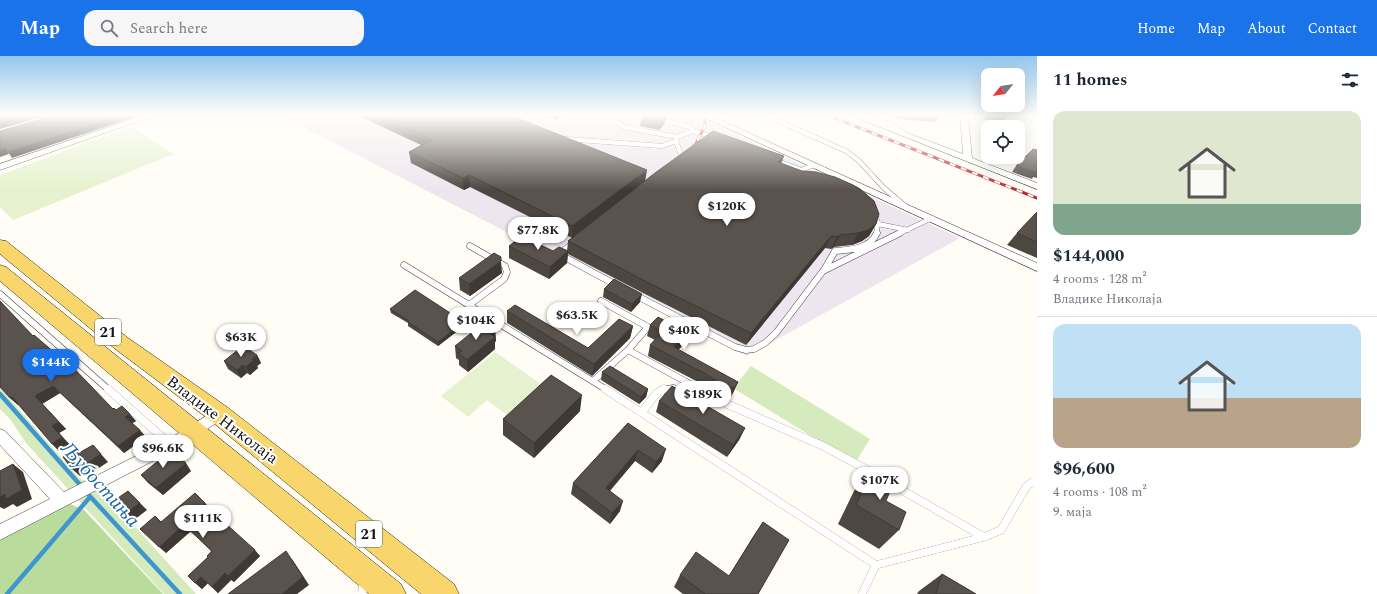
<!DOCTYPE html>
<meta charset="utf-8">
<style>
:root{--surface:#fff;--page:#f6f6f7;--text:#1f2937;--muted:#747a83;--line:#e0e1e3;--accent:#1a73e8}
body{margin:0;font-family:Spectral,serif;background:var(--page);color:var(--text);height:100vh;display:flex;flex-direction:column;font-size:15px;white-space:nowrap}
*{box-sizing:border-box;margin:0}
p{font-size:13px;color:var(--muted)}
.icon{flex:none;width:22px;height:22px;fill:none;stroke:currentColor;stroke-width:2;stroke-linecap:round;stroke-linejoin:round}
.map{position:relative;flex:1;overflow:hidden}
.side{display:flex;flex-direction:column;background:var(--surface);width:340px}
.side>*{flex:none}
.needle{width:26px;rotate:240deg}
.fabs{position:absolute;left:981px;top:12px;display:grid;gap:8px}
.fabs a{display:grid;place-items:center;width:44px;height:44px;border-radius:8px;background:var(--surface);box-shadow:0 4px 16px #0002;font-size:20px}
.price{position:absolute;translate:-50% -34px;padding:0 9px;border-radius:14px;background:#fff;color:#222;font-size:13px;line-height:26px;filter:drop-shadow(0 1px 2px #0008)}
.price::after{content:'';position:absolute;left:50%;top:24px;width:12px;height:9px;margin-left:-6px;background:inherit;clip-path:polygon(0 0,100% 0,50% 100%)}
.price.active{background:var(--accent);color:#fff}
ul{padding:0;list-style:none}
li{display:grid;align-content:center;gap:8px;height:212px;padding:0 16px}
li+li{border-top:1px solid var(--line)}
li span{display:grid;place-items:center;height:124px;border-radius:12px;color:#555}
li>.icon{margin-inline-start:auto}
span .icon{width:72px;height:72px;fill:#fffc;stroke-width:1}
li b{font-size:17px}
h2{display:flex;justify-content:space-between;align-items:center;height:48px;padding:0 16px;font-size:17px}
header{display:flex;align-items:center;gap:24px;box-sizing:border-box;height:56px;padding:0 20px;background:var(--accent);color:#fff}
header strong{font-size:19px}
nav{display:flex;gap:22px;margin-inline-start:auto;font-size:14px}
.search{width:280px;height:36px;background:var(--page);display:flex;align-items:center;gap:10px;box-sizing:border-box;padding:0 14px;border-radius:12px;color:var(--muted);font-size:15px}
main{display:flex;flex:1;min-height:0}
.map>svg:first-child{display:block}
.industrial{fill:#eee6ef}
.green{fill:#d5ebbd}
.forest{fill:#b9dc9c}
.pitch{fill:#e6f2cf}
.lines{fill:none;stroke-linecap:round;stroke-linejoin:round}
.stream{stroke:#3f96cf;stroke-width:4.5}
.lane-far2-casing{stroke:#444;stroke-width:5}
.lane-far1-casing{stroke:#444;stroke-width:7}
.lane-casing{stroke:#444;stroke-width:8}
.street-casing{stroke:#444;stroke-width:1}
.primary-casing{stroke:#222;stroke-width:1}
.lane-far2{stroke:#fff;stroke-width:4.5}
.lane-far1{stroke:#fff;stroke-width:6}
.lane{stroke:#fff;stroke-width:8}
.street{fill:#fff;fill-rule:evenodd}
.primary{fill:#f9d66b;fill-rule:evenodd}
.rail-casing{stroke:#c4262e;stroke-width:3}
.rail{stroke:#fff;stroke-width:2;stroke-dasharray:6;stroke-linecap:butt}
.wall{fill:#4d4742}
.shaded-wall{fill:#3f3936}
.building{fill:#5a524d;stroke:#3f3936}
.labels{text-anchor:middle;stroke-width:4;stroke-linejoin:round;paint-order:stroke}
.shield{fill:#fff;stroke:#585858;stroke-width:1}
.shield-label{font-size:15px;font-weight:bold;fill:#111}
.street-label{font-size:16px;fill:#111;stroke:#fff}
.near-water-label{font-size:20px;font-style:italic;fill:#1768a6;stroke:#fff}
</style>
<header>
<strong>Map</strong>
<div class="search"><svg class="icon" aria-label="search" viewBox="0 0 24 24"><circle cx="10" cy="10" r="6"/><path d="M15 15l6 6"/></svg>Search here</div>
<nav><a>Home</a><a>Map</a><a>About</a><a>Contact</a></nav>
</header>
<main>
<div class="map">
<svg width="1037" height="538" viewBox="0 0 1037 538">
<rect width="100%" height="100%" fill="#fffdf5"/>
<path class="industrial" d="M 280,59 L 694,59 L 960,182 L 747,300 Z"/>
<path class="green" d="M 751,310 L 870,383 L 855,407 L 733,332 Z
M 0,332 L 79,422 L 101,433 L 196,538 L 164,538 L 26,387 L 10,363 L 0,353 Z"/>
<path class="forest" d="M 61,444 L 84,454 L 163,538 L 0,538 L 0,476 Z"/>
<path class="pitch" d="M 131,70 L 173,98 L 13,164 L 0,151 L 0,119 Z
M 495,296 L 548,333 L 515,365 L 487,344 L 468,361 L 441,340 Z"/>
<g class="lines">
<path class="stream" d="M 0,338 L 82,431
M 86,436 L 180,538
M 7,538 L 90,441"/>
<g class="lane-far2-casing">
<path id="lane-far2" d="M 616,59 L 614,63 L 617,67 L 624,71 L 677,81
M 642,59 L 690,71 L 693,75
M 765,59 L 846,95 L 859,105 L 884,132 L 904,149
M 865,59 L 894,70 L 907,79
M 565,83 L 662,90 L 676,85
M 682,102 L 676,85 L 677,81 L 693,75 L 709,80
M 775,104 L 801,114 L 814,109
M 874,156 L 878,167 L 876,178
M 878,168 L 908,174
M 898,178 L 932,162"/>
</g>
<g class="lane-far1-casing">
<path id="lane-far1" d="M 574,187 L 559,198 L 618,230
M 404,209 L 607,334
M 824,214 L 835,195 C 850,194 870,193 877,177
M 0,238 L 109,334
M 635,239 L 735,291 L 746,294 L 754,293 L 765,287 L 776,277 L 823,215 L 900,177
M 469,249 L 504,223 L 507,216 L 505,210 L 470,190
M 628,294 L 701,334
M 593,325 L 628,294 L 648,271 L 601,245
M 662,334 L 673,332 L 681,334"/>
</g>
<g class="lane-casing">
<path id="lane" d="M 108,333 L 171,389
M 605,333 L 876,509
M 678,333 L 720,345 L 823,390 L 877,419
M 699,333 L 711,340
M 642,356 L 656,338 L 664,333
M 886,425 L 984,481
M 362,538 L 363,525
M 862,538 L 876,509 L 984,481 L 1001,474 L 1026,431 L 1032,426 L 1037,426"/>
</g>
<g class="street-casing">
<path id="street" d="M 145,59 L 156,59 L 0,114 L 0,108 Z
M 699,59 L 709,59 L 1037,207 L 1037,215 Z
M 850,59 L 860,59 L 963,98 L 960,59 L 968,59 L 972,102 L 1037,127 L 1037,133 Z
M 219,352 L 224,354 L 226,358 L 224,362 L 176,393 L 0,484 L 0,468 L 50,443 L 0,389 L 0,373 L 5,375 L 64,436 L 166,385 Z"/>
</g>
<g class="primary-casing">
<path id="primary" d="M 0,184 L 6,185 L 128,282 L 227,351 L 454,528 L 459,538 L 421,538 L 211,365 L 114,292 L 0,198 Z
M 0,209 L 6,211 L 401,528 L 406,538 L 369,538 L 0,225 Z"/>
</g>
<use href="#lane-far2" class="lane-far2"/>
<use href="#lane-far1" class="lane-far1"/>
<use href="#lane" class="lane"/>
<use href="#street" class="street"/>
<use href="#primary" class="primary"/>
<g class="rail-casing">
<path id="rail" d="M 827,59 L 1037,142
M 692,95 L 705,70 L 705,59"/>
</g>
<use href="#rail" class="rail"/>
</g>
<path class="wall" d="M 357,59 L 510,59 L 645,125 L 782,108 L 876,168 L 869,180 L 862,185 L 852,189 L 834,191 L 831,193 L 825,192 L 746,289 L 647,239 L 568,198 L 567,207 L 549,223 L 509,202 L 509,190 L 553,195 L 567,195 L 568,185 L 620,145 L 572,182 L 470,131 L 464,134 L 411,107 L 409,96 L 421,89 Z
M 543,59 L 564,59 L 555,64 Z
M 894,59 L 939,59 L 939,60 L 936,66 L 897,63 Z
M 984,59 L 1007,59 L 1007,60 L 1003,67 L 985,64 Z
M 666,61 L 664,68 L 659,74 L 640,70 L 641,63 Z
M 1037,94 L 1037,122 L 1033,121 L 1032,123 L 1012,116 L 1016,110 Z
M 1037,156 L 1037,202 L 1007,189 L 1017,177 Z
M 502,217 L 470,240 L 460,234 L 459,222 Z
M 604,233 L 640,246 L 631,256 L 603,241 Z
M 390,253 L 464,266 L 464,270 L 438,290 L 408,270 L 408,267 L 391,257 Z
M 507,255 L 588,292 L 633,270 L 630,282 L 592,320 L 507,267 Z
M 650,269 L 687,277 L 684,288 L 678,294 L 738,326 L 733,337 L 729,343 L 716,338 L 702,328 L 648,300 L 650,289 L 655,284 L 647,280 Z
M 495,273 L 496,285 L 495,286 L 495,293 L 468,316 L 459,309 L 459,304 L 456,302 L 455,290 Z
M 33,280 L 113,353 L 136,365 L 132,367 L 146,381 L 124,397 L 60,337 L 42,348 L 66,373 L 59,377 L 69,388 L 59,395 L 19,349 L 18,349 L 10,342 Z
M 257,299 L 261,307 L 257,310 L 258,312 L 250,319 L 247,317 L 241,322 L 228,313 L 224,305 Z
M 602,316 L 648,333 L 646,341 L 639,348 L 601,324 Z
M 659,345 L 745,372 L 739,384 L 727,401 L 656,356 Z
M 580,355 L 534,402 L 503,379 L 503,363 Z
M 628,367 L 662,405 L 652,417 L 635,405 L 610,435 L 620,455 L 610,468 L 571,438 L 573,427 Z
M 191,415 L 163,439 L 148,427 L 141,419 Z
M 871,415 L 899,474 L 879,493 L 838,468 L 854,435 Z
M 205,447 L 211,454 L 211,455 L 260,500 L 234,526 L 231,524 L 218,537 L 208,527 L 202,533 L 188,520 L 208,501 L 211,495 L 191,475 L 166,497 L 161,466 Z
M 763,466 L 758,538 L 683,538 L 674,531 L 680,519 L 729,520 L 754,479 Z
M 942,518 L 976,538 L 917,538 L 919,535 Z"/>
<path class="shaded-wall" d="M 27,59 L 49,59 L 0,73 L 0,67 Z
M 122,59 L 141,59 L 12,102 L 8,96 Z
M 556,59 L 564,59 L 555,64 Z
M 666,61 L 664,68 L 659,74 L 661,67 Z
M 5,92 L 9,98 L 0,101 L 0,94 Z
M 784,100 L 780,111 L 778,106 Z
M 647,114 L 645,126 L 572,182 L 572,170 Z
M 469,119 L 470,131 L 464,134 L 463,122 Z
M 876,168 L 869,180 L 862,185 L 852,189 L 858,177 Z
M 840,179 L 834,191 L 831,193 L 837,181 Z
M 831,180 L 825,192 L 746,289 L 751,277 Z
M 568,195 L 567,207 L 549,223 L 550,211 Z
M 501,205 L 502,217 L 470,240 L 469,228 Z
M 642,238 L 640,246 L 631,256 L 632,248 Z
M 464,266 L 464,270 L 438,290 L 438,286 Z
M 633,270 L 630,282 L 592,320 L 594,308 Z
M 495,273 L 496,285 L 495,286 L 495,293 L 468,316 L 467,304 L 490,278 Z
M 687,277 L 684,288 L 672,300 L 674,291 Z
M 257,299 L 261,307 L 257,310 L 258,312 L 250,319 L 246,311 L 252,303 Z
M 243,309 L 247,317 L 241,322 L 237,314 Z
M 738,326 L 733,337 L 729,343 L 734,332 Z
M 53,330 L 60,337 L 42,348 L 66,373 L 59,377 L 69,388 L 59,395 L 52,388 L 35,340 Z
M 648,333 L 646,341 L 639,348 L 641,341 Z
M 582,339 L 580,355 L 534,402 L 534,387 Z
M 12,341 L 19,348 L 18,349 L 10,342 Z
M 130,358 L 136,365 L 131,368 L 125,361 Z
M 745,372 L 739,384 L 727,401 L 733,389 Z
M 140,374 L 146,381 L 124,397 L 118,390 Z
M 93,389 L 108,406 L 93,416 L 90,414 L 80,420 L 72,413 Z
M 666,393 L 662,405 L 652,417 L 656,406 Z
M 638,394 L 635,405 L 603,442 L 606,432 Z
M 186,407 L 191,415 L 163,439 L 156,432 Z
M 13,408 L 23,416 L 32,443 L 17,451 L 13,448 L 4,453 L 0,451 L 0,441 Z
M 128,435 L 147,454 L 134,464 L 126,457 Z
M 623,445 L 620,455 L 610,468 L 612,457 Z
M 205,447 L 211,454 L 210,456 L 204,448 Z
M 184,469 L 191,475 L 166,497 L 159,491 Z
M 255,494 L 260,500 L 234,526 L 228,520 Z
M 292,503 L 309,529 L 297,538 L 282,538 Z
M 225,517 L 231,524 L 218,537 L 212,531 Z
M 201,521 L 208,527 L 202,533 L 195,527 Z"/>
<path class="building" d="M 0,59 L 27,59 L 0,67 Z
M 55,59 L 122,59 L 8,96 L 5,92 L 0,94 L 0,75 Z
M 378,59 L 510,59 L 647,114 L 572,170 L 469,119 L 463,122 L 409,96 L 432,84 Z
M 645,59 L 655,59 L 666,61 L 661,67 L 641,63 Z
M 925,59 L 939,59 L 939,60 Z
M 999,59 L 1007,59 L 1007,60 Z
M 713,75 L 784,100 L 778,106 L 802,115 L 816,116 L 835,121 L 853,129 L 860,133 L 874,145 L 879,158 L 876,168 L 868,174 L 858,177 L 840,179 L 837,181 L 831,180 L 751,277 L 649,227 L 568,185 L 655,117 Z
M 1033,93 L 1037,94 L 1037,115 L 1036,117 L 1016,110 Z
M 1037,156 L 1037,186 L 1017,177 Z
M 522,180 L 553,195 L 559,191 L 568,195 L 550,211 L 509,190 Z
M 494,197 L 501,201 L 501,205 L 469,228 L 459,222 Z
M 614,223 L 642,238 L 632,248 L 604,233 Z
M 415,234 L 464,266 L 438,286 L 408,266 L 409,265 L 390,253 Z
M 0,245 L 33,280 L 34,279 L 62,303 L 64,302 L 113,353 L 114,352 L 116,354 L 122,350 L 130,358 L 125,361 L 140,374 L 118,390 L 53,330 L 35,340 L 59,366 L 52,370 L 62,381 L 52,388 L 12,341 L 10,342 L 0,331 Z
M 515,249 L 588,292 L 619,263 L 633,270 L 594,308 L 507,255 Z
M 658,261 L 687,277 L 674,291 L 738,326 L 734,332 L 720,328 L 706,318 L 650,289 L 662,276 L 650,269 Z
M 485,266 L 495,273 L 490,278 L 495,281 L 467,304 L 458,297 L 462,295 L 455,290 Z
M 243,290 L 257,299 L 252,303 L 254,304 L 246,311 L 243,309 L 237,314 L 224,305 Z
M 610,310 L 648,333 L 641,341 L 602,316 Z
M 551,319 L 582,339 L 534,387 L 503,363 Z
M 672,330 L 745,372 L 733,389 L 659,345 Z
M 628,367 L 666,393 L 656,406 L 638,394 L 606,432 L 623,445 L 612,457 L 573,427 Z
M 93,389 L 101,398 L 85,409 L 83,406 L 72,413 L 63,401 L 76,392 L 79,397 Z
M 170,395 L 186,407 L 156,432 L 141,419 Z
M 13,408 L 22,434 L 6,443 L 5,438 L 0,441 L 0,415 Z
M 871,415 L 893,427 L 886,445 L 906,456 L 899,474 L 856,449 Z
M 128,435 L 140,447 L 126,457 L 115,444 Z
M 195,437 L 205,447 L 204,448 L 255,494 L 228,520 L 225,517 L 212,531 L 201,521 L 195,527 L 188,520 L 208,501 L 207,500 L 212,495 L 184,469 L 159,491 L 140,473 L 155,460 L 161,466 Z
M 763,466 L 789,484 L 758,538 L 705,538 L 680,519 L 696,496 L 729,520 Z
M 286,495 L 303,521 L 282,538 L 228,538 Z
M 942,518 L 976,538 L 936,538 Z"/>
<linearGradient id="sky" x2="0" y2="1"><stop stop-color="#95c6ee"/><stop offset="0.44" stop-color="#fffefa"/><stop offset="1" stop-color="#fffefa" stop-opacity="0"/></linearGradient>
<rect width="1037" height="134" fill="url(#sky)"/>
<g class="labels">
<g class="shield">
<rect x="95" y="263" width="26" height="26" rx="3"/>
<rect x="356" y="465" width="26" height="26" rx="3"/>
</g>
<g class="shield-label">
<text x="108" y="281">21</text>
<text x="369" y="483">21</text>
</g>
<g class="street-label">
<text transform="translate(223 363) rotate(37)" y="6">Владике Николаја</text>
</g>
<g class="near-water-label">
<text transform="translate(101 428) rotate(48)" y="7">Љубостиња</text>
</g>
</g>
</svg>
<div class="fabs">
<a><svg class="needle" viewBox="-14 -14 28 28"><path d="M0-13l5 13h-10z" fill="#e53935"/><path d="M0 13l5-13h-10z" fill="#747a83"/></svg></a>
<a><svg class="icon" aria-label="locate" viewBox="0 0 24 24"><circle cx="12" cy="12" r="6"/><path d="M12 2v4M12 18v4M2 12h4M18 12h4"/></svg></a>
</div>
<b class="price" style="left:727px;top:171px">$120K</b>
<b class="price" style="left:538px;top:195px">$77.8K</b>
<b class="price" style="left:577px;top:280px">$63.5K</b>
<b class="price" style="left:476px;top:285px">$104K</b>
<b class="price" style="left:684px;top:295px">$40K</b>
<b class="price" style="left:241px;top:302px">$63K</b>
<b class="price active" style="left:51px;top:327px">$144K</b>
<b class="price" style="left:703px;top:359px">$189K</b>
<b class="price" style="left:163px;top:413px">$96.6K</b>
<b class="price" style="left:880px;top:445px">$107K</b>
<b class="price" style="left:203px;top:483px">$111K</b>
</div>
<section class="side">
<h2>11 homes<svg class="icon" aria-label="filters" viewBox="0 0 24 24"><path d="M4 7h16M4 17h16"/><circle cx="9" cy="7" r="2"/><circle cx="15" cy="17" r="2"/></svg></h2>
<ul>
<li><span style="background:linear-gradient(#dfe7d0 75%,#7fa58c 0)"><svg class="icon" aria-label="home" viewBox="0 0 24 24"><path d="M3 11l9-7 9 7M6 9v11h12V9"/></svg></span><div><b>$144,000</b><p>4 rooms · 128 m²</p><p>Владике Николаја</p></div></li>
<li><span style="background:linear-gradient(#bfe0f5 60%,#b9a48a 0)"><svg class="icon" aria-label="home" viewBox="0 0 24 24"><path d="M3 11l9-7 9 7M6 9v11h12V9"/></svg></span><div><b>$96,600</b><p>4 rooms · 108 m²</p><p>9. маја</p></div></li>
</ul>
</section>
</main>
